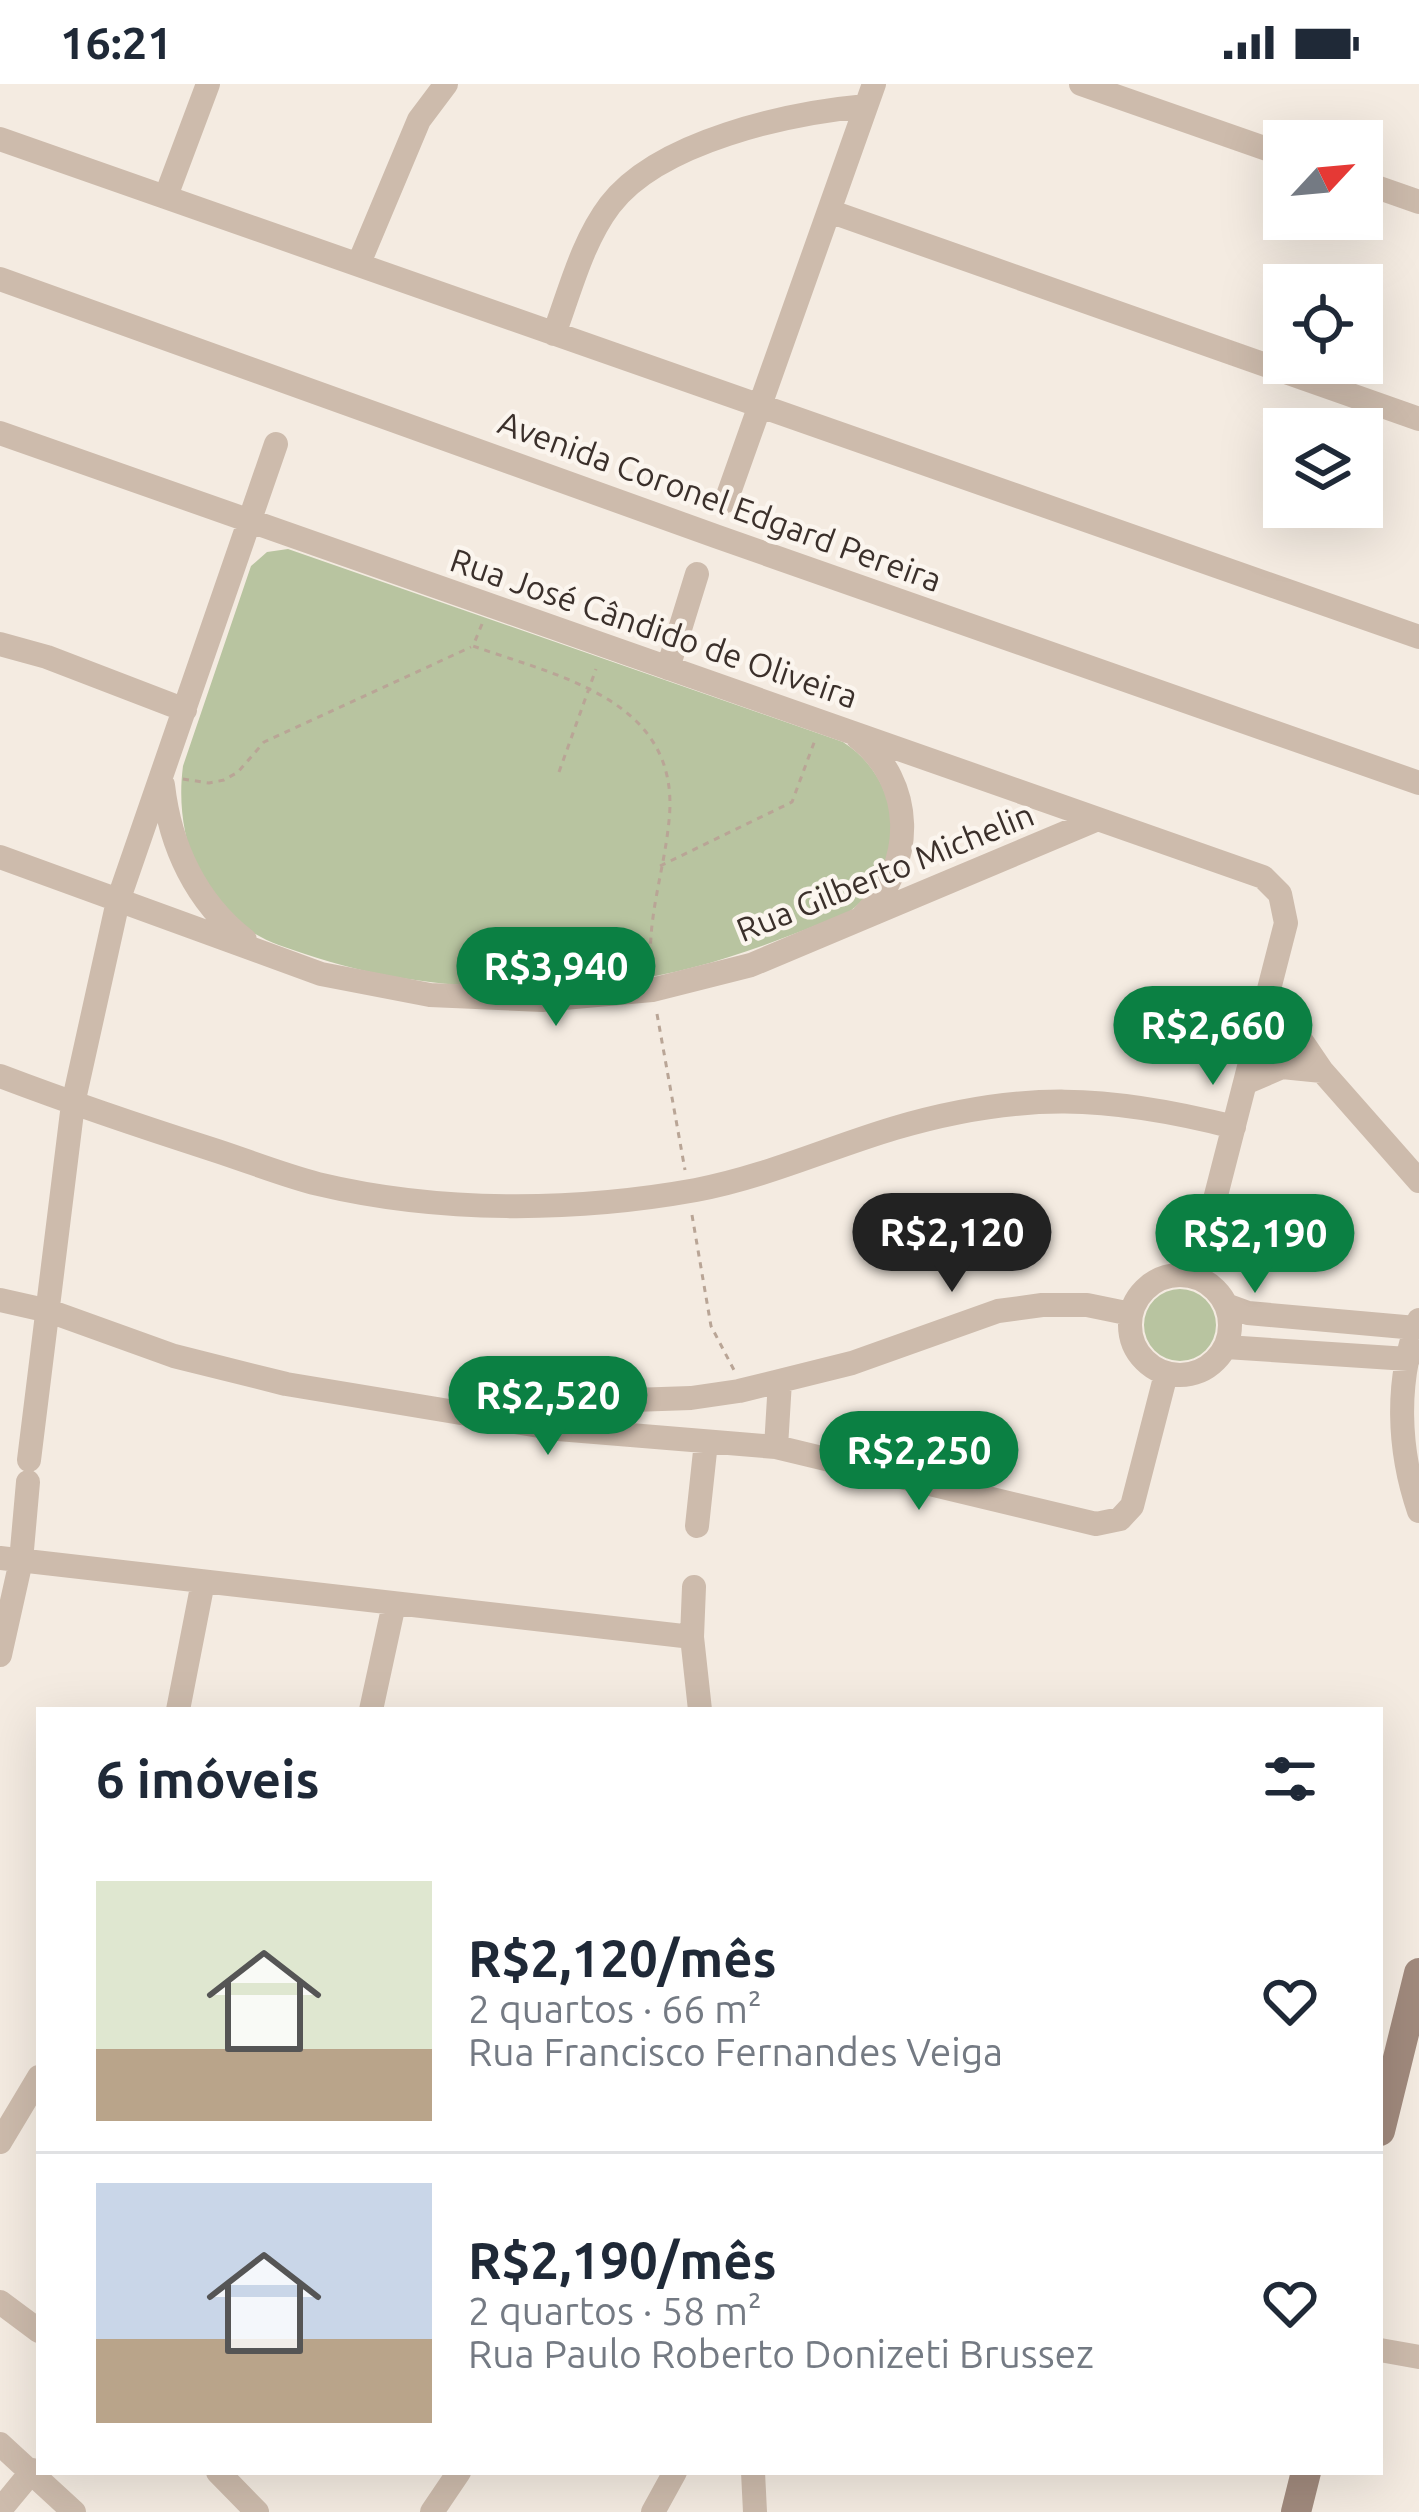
<!DOCTYPE html>
<html lang="pt">
<meta charset="utf-8">
<style>
:root{--surface:#fff;--page:#f6f6f7;--text:#1f2937;--muted:#747a83;--line:#e0e1e3;--accent:#0b8043}
body{margin:0;font-family:Ubuntu,sans-serif;background:var(--page);color:var(--text);height:100vh;display:flex;flex-direction:column;font-size:45px;white-space:nowrap}
*{box-sizing:border-box;margin:0}
p{font-size:39px;color:var(--muted)}
.icon{flex:none;width:66px;height:66px;fill:none;stroke:currentColor;stroke-width:2;stroke-linecap:round;stroke-linejoin:round}
.map{position:relative;flex:1;overflow:hidden}
.drawer{position:absolute;left:36px;top:1623px;width:1347px;height:768px;display:flex;flex-direction:column;background:var(--surface);border-radius:0px;box-shadow:0 12px 48px #0002}
.drawer>*{flex:none}
.needle{width:78px;rotate:64deg}
.tools{position:absolute;left:1263px;top:36px;display:grid;gap:24px}
.tools a{display:grid;place-items:center;width:120px;height:120px;border-radius:0px;background:var(--surface);box-shadow:0 12px 48px #0002;font-size:60px}
.price{position:absolute;translate:-50% -102px;padding:0 27px;border-radius:42px;background:var(--accent);color:#fff;font-size:39px;line-height:78px;filter:drop-shadow(0 3px 6px #0008)}
.price::after{content:'';position:absolute;left:50%;top:72px;width:36px;height:27px;margin-left:-18px;background:inherit;clip-path:polygon(0 0,100% 0,50% 100%)}
.price.selected{background:#222;color:#fff}
ul{padding:0;list-style:none}
li{display:flex;align-items:center;gap:36px;height:300px;padding:0 60px}
li+li{border-top:3px solid var(--line)}
li span{display:grid;place-items:center;flex:none;width:336px;height:240px;border-radius:0px;color:#555}
li>.icon{margin-inline-start:auto}
span .icon{width:144px;height:144px;fill:#fffc;stroke-width:1}
li b{font-size:51px}
h2{display:flex;justify-content:space-between;align-items:center;height:144px;padding:0 60px;font-size:51px}
.status{display:flex;justify-content:space-between;align-items:center;height:84px;padding:0 60px;background:var(--surface);direction:ltr}
.status svg{height:33px;fill:currentColor}
.map>svg:first-child{display:block}
.green{fill:#b8c4a0}
.lines{fill:none;stroke-linecap:round;stroke-linejoin:round}
.path{stroke:#b9a596;stroke-width:3;stroke-dasharray:6 6;stroke-linecap:butt}
.minor{stroke:#cdbbac;stroke-width:24}
.secondary{stroke:#a18a7d;stroke-width:30}
.labels{text-anchor:middle;stroke-width:9;stroke-linejoin:round;paint-order:stroke}
.street-label{font-size:33px;fill:#3b302b;stroke:#fbf5ee}
</style>
<div class="status"><b>16:21</b><svg viewBox="0 0 49 12"><path d="M0 12V9h3v3zM5 12V6h3v6zM10 12V3h3v9zM15 12V0h3v12zM26 1h20v11H26zM47 4h2v5h-2z"/></svg></div>
<div class="map">
<svg width="1419" height="2428" viewBox="0 0 1419 2428">
<rect width="100%" height="100%" fill="#f4ebe1"/>
<path class="green" d="M 288,465 L 843,658 C 905,697 908,785 849,828 C 775,858 701,888 621,897 C 515,910 406,904 305,870 C 284,863 264,857 246,844 C 194,808 175,743 183,682 L 251,482 L 267,468 Z
M1144 1241a36 36 0 1 1 72 0a36 36 0 1 1-72 0Z"/>
<g class="lines">
<path class="path" d="M 482,540 L 473,562 C 560,593 682,616 669,737 C 664,788 647,833 651,885
M 559,688 L 596,585
M 183,695 L 209,699 L 224,696 L 238,688 L 264,658 L 471,563
M 660,782 L 792,718 L 815,656
M 657,930 L 685,1086
M 692,1131 L 711,1242 L 735,1288"/>
<path class="minor" d="M 1081,0 L 1284,71
M 0,55 L 1419,553
M 1362,98 L 1419,118
M 166,112 L 208,0
M 829,127 L 1419,335
M 359,179 L 419,36 L 446,0
M 0,195 L 718,453 L 1419,699
M 554,250 C 570,207 582,158 610,121 C 659,57 789,29 866,22
M 0,349 L 1263,793 L 1280,810 L 1286,839 L 1195,1193
M 726,417 L 874,0
M 0,560 L 47,573 L 185,626
M 668,584 L 697,490
M 857,653 C 916,698 916,781 864,831
M 163,701 C 170,762 196,818 245,856
M 0,773 L 321,890 L 430,911 L 542,916 L 652,906 L 751,881 L 1098,735
M 1269,909 L 1322,987 L 1419,1097
M 0,992 C 71,1019 142,1043 214,1066 C 248,1077 283,1091 318,1100 C 439,1129 574,1128 696,1106 C 765,1093 828,1064 895,1044 C 1021,1007 1108,1011 1234,1043
M 1245,999 L 1282,983 L 1322,987
M1130 1241a50 50 0 1 1 100 0a50 50 0 1 1-100 0Z
M 0,1216 L 49,1227 L 174,1272 L 286,1300 L 558,1345 L 776,1363 L 1096,1440 L 1120,1435 L 1132,1422 L 1166,1290
M 1226,1221 L 1248,1229 L 1416,1244
M 1419,1236 C 1395,1296 1398,1366 1419,1427
M 1226,1263 L 1408,1275
M 486,1321 L 691,1314 L 739,1307 L 852,1279 L 998,1227 L 1042,1221 L 1087,1221 L 1131,1230
M 776,1363 L 780,1297
M 29,1376 L 73,1020 L 118,817 L 276,360
M 697,1442 L 706,1358
M 0,1474 L 692,1553
M 694,1503 L 692,1553 L 700,1626
M 0,1571 L 21,1477 L 28,1398
M 178,1626 L 203,1498
M 371,1626 L 394,1520
M 0,2058 L 39,1993
M 0,2218 L 39,2247
M 1380,2266 L 1419,2273
M 0,2360 L 74,2428
M 218,2388 L 257,2428
M 753,2388 L 755,2428
M 0,2426 L 33,2386
M 432,2428 L 459,2388
M 653,2428 L 675,2388"/>
<path class="secondary" d="M 1380,2047 L 1419,1889
M 1296,2428 L 1306,2388"/>
</g>
<g class="labels">
<g class="street-label">
<text transform="translate(720 417) rotate(20)" y="12">Avenida Coronel Edgard Pereira</text>
<text transform="translate(654 544) rotate(19)" y="12">Rua José Cândido de Oliveira</text>
<text transform="translate(885 788) rotate(-22)" y="12">Rua Gilberto Michelin</text>
</g>
</g>
</svg>
<div class="tools">
<a><svg class="needle" viewBox="-14 -14 28 28"><path d="M0-13l5 13h-10z" fill="#e53935"/><path d="M0 13l5-13h-10z" fill="#747a83"/></svg></a>
<a><svg class="icon" aria-label="locate" viewBox="0 0 24 24"><circle cx="12" cy="12" r="6"/><path d="M12 2v4M12 18v4M2 12h4M18 12h4"/></svg></a>
<a><svg class="icon" aria-label="layers" viewBox="0 0 24 24"><path d="M12 4l9 5-9 5-9-5zM3 14l9 5 9-5"/></svg></a>
</div>
<b class="price" style="left:556px;top:945px">R$3,940</b>
<b class="price" style="left:1213px;top:1004px">R$2,660</b>
<b class="price selected" style="left:952px;top:1211px">R$2,120</b>
<b class="price" style="left:1255px;top:1212px">R$2,190</b>
<b class="price" style="left:548px;top:1374px">R$2,520</b>
<b class="price" style="left:919px;top:1429px">R$2,250</b>
<section class="drawer">
<h2>6 imóveis<svg class="icon" aria-label="filters" viewBox="0 0 24 24"><path d="M4 7h16M4 17h16"/><circle cx="9" cy="7" r="2"/><circle cx="15" cy="17" r="2"/></svg></h2>
<ul>
<li><span style="background:linear-gradient(#dfe7d0 70%,#b9a48a 0)"><svg class="icon" aria-label="home" viewBox="0 0 24 24"><path d="M3 11l9-7 9 7M6 9v11h12V9"/></svg></span><div><b>R$2,120/mês</b><p>2 quartos · 66 m²</p><p>Rua Francisco Fernandes Veiga</p></div><svg class="icon" aria-label="heart" viewBox="0 0 24 24"><path d="M12 20l-8-8c-3-5 5-10 8-4 3-6 11-1 8 4z"/></svg></li>
<li><span style="background:linear-gradient(#c9d6e8 65%,#b9a48a 0)"><svg class="icon" aria-label="home" viewBox="0 0 24 24"><path d="M3 11l9-7 9 7M6 9v11h12V9"/></svg></span><div><b>R$2,190/mês</b><p>2 quartos · 58 m²</p><p>Rua Paulo Roberto Donizeti Brussez</p></div><svg class="icon" aria-label="heart" viewBox="0 0 24 24"><path d="M12 20l-8-8c-3-5 5-10 8-4 3-6 11-1 8 4z"/></svg></li>
</ul>
</section>
</div>
